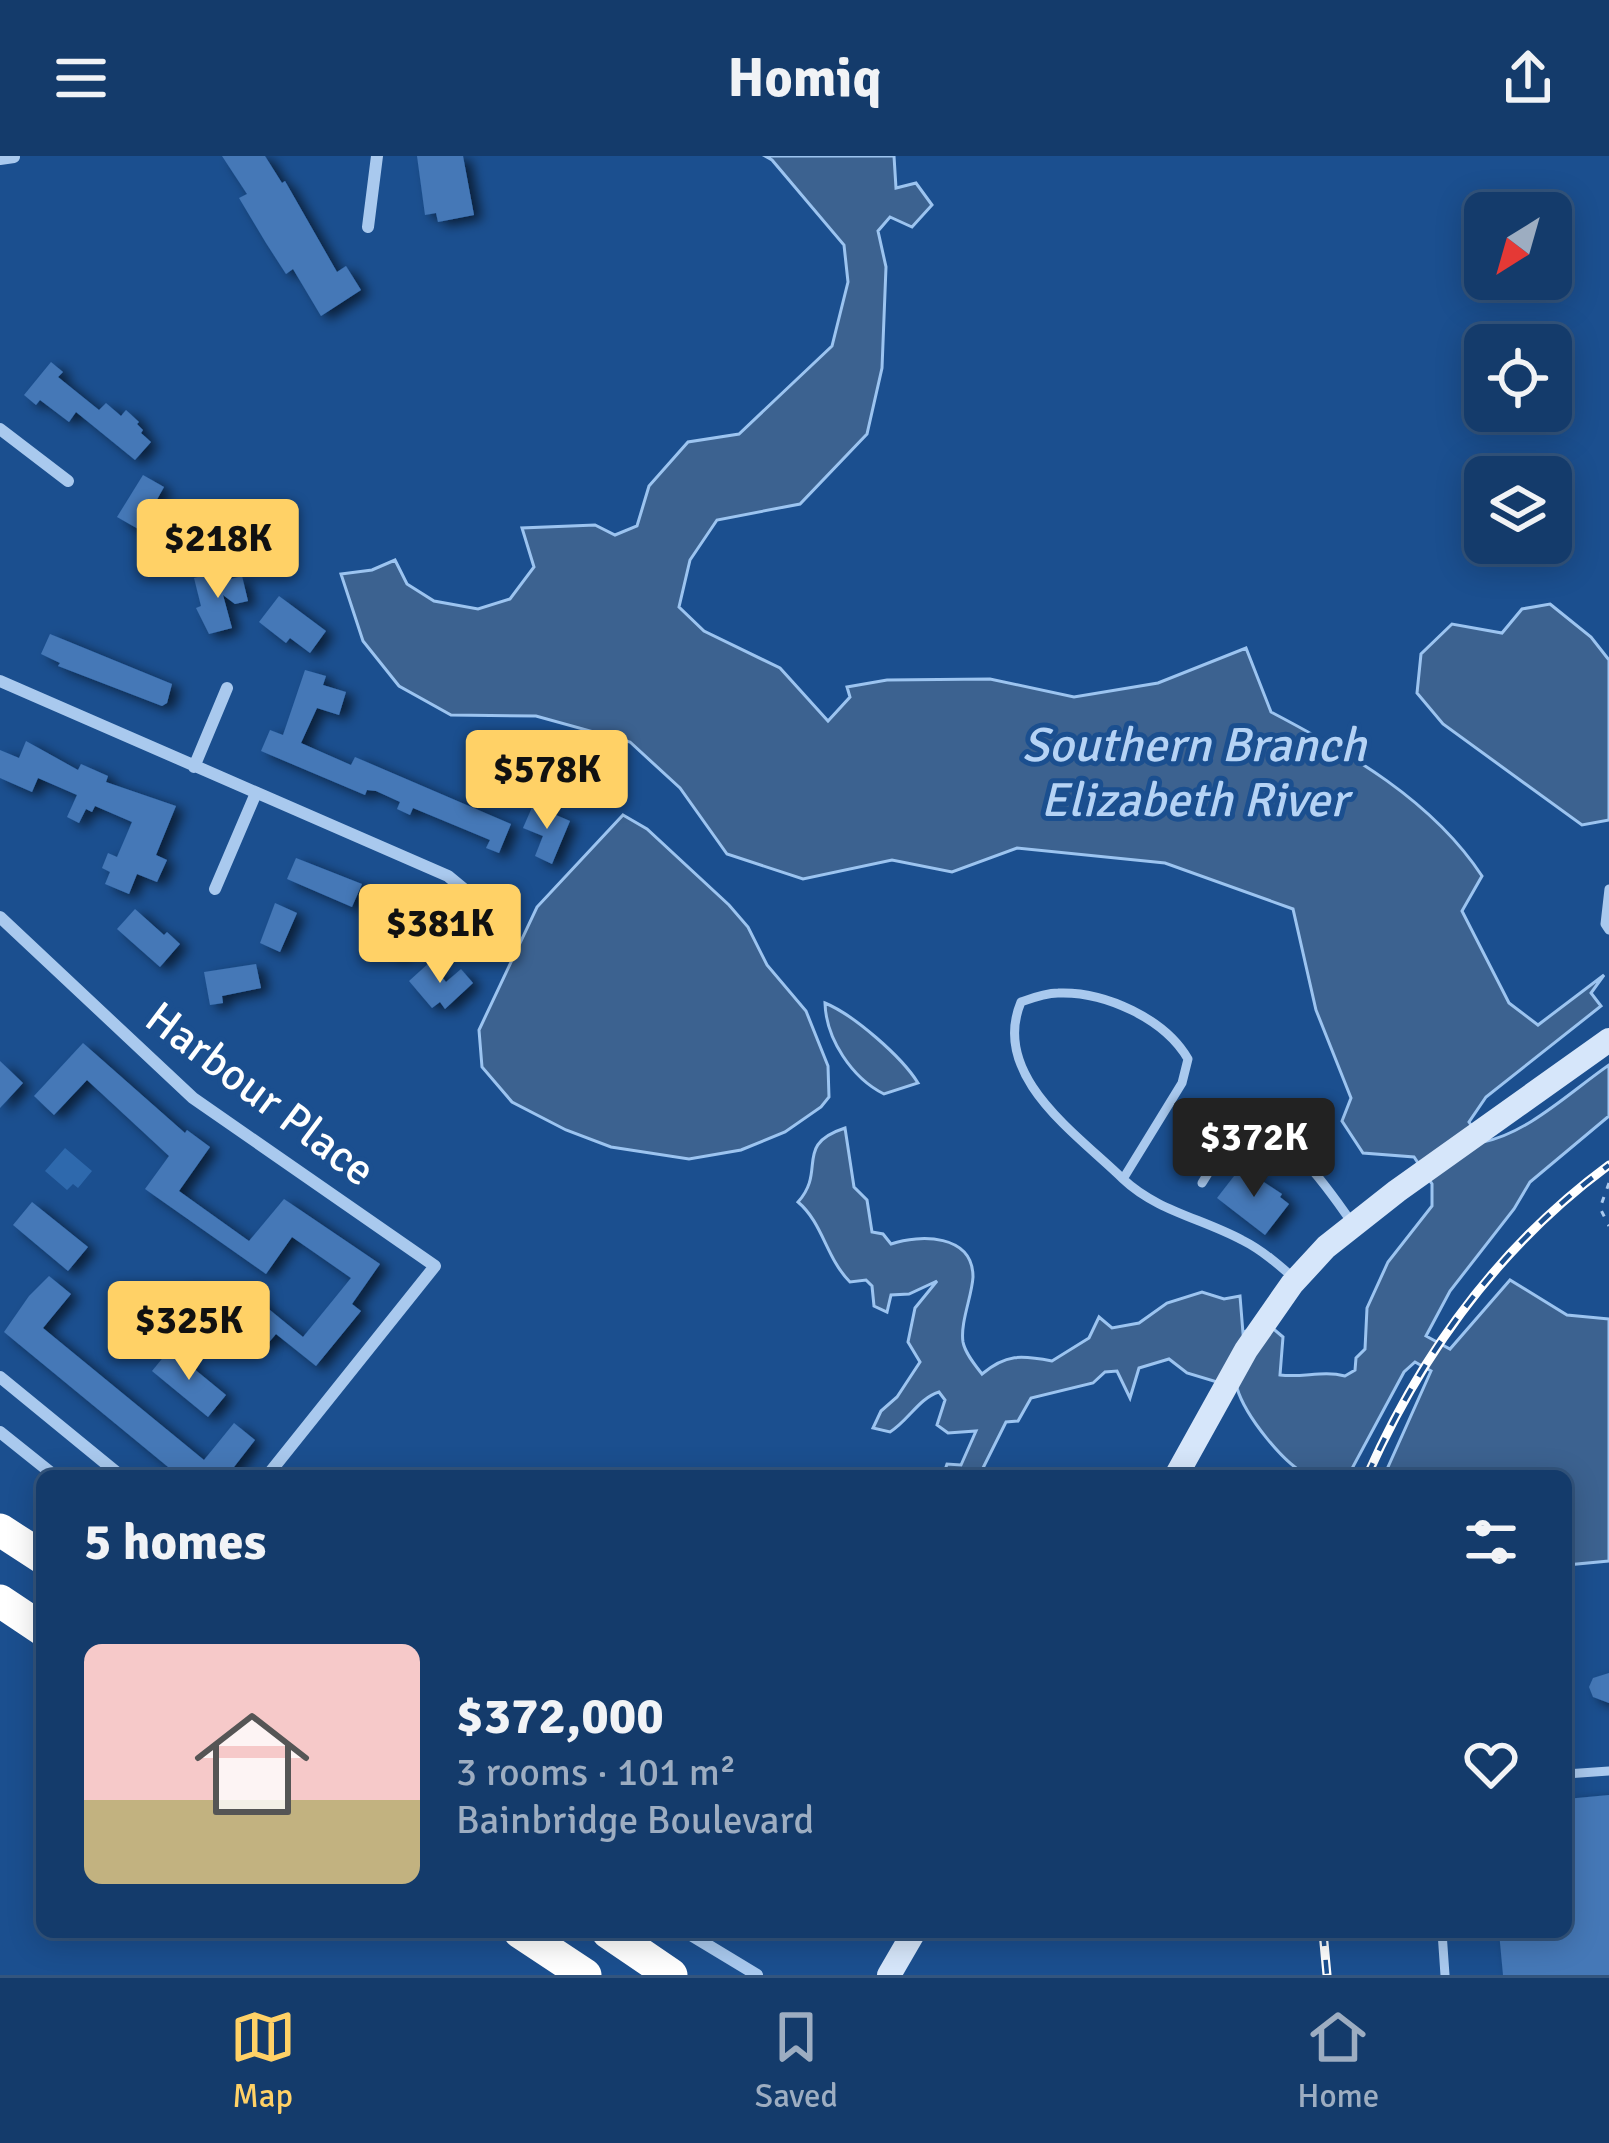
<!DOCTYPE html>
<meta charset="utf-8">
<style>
:root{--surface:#143b6b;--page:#1d4271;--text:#f1f3f6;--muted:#9dadc1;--line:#33557e;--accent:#ffd166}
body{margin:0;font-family:Signika,sans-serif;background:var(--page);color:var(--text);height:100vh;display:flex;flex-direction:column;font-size:45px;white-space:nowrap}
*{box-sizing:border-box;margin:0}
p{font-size:39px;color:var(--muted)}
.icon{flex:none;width:66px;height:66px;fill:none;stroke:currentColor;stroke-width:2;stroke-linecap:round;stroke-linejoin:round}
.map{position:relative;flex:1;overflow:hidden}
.sheet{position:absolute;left:36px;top:1314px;width:1536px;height:468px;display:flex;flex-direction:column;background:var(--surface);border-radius:18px;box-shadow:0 6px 30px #0003,0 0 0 3px var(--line)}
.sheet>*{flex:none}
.needle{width:78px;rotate:217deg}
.fabs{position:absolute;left:1464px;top:36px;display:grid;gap:24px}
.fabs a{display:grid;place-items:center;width:108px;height:108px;border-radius:18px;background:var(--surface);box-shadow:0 6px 30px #0003,0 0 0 3px var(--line);font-size:60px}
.price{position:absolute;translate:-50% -102px;padding:0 27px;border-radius:12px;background:var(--accent);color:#111;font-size:39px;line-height:78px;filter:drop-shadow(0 3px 6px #0008)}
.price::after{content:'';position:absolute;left:50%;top:72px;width:36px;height:27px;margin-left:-18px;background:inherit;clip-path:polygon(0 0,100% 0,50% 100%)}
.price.active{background:#222;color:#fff}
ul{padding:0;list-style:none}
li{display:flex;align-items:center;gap:36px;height:300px;padding:0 48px}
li+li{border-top:3px solid var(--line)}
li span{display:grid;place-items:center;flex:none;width:336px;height:240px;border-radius:18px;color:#555}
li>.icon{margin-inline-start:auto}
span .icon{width:144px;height:144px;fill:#fffc;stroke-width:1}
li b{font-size:51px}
h2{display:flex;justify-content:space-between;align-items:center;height:144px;padding:0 48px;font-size:51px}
header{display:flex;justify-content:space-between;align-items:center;height:156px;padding:0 48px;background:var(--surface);font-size:54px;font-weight:700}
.tabs{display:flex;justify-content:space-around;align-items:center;height:168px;border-top:3px solid var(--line);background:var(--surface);font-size:33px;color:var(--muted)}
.tabs a{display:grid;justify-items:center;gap:6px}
.tabs .active{color:var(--accent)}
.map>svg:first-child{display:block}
.green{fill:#2e69ad}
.water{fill:#3c6290;stroke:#9cc4f0;stroke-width:3}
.building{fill:#4478b7;filter:url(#shadow)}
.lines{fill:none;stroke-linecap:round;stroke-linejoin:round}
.path{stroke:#a9c9ee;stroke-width:3;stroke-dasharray:6 9;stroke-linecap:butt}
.lane{stroke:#a9c9ee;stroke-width:9}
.street{stroke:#a9c9ee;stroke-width:12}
.secondary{stroke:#d6e6fa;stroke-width:24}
.highway{stroke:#fff;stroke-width:33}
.rail-casing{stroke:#fff;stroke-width:9}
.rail{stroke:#1b4f8f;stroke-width:4.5;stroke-dasharray:14;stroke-linecap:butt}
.labels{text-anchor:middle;stroke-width:10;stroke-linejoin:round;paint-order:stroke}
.street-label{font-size:45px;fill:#fff;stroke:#1b4f8f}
.water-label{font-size:48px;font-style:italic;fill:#b5d3f5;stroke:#1b4f8f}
</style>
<header><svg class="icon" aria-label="menu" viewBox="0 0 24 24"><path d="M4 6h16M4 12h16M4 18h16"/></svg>Homiq<svg class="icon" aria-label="share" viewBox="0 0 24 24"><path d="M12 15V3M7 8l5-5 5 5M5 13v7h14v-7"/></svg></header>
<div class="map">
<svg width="1609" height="1819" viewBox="0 0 1609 1819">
<defs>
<filter id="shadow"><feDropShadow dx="8" dy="4.5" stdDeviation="6" flood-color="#0009"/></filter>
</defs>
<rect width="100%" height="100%" fill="#1b4f8f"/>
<path class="green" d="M 65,992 L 92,1015 L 78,1032 L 73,1028 L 67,1034 L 45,1015 Z"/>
<path class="water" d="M 765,0 L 894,0 L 896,32 L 916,27 L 932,49 L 912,71 L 890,61 L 878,75 L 886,111 L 882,212 L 867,278 L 800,348 L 717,364 L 690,404 L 679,451 L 704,475 L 780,512 L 828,565 L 850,541 L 847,531 L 887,524 L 990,523 L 1074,541 L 1158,527 L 1246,492 L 1271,556 C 1349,597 1432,644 1482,720 L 1462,755 L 1509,847 L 1538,869 L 1604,819 L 1591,837 L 1601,850 L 1486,941 L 1469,966 L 1483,986 C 1528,977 1570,936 1609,909 L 1609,960 L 1530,1026 L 1514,1053 L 1450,1135 L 1426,1180 L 1450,1193 L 1510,1124 L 1567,1159 L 1609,1163 L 1609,1405 L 1566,1409 L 1566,1320 L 1384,1320 L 1431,1215 L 1415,1206 L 1404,1216 L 1348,1320 C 1338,1320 1319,1324 1309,1320 C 1283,1308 1245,1259 1237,1232 L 1187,1217 L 1169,1203 L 1139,1212 L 1130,1242 L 1117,1215 L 1105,1216 L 1093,1227 L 1031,1242 L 1018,1265 L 1006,1266 L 983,1312 L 991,1320 L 944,1317 L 947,1308 L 961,1309 L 976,1275 L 948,1277 L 937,1269 L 945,1244 L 939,1236 C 919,1242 908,1265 890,1276 L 873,1272 L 881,1255 L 897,1241 L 920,1206 L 908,1186 L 915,1152 L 937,1125 L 909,1138 L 891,1139 L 887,1156 L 874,1150 L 872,1130 L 866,1124 L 850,1126 C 826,1102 823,1067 798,1046 C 827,1014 793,989 845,972 L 854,1031 L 867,1044 L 872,1076 L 883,1078 L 891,1088 C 920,1078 973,1078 973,1121 C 972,1140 960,1167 963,1186 C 965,1197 975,1209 982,1218 C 1006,1198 1021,1199 1052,1205 L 1089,1182 L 1099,1161 L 1112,1172 L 1139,1167 L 1167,1147 L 1202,1136 L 1224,1143 L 1240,1140 L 1243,1177 L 1263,1164 L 1283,1181 L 1280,1219 C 1304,1222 1322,1214 1345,1220 L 1355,1214 L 1356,1202 L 1365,1193 L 1367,1152 L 1388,1106 L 1432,1050 L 1432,1028 L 1414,1001 L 1363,997 L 1342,965 L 1351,942 L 1316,854 L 1293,753 L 1165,707 L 1017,692 L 952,716 L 892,704 L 803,723 L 727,698 L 680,632 L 630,586 L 536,560 L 451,559 L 399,530 L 363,485 L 341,418 L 372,414 L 395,404 L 407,428 L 434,445 L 478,453 L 510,443 L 534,411 L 522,372 L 595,369 L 615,379 L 637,370 L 649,330 L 688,286 L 739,278 L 832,190 L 848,126 L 844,89 L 772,4 Z
M 1550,448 L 1591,481 L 1609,504 L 1609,664 L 1582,669 L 1443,568 L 1417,537 L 1421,498 L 1452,468 L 1502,477 L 1522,453 Z
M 623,659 L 647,673 L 729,749 L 748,771 L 767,809 L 806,855 L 828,910 L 829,941 L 821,951 L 785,976 L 741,994 L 689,1003 L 611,991 L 566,974 L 512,946 L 482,911 L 479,874 L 537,751 Z
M 825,847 C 854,859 902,901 918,927 L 884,938 C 852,922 826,883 825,847 Z"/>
<path class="building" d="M 222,0 L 265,0 L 282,27 L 285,25 L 337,116 L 346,110 L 361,134 L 321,160 L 293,113 L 286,118 L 266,87 L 239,42 L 247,38 Z
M 417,0 L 463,0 L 474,59 L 438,66 L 436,57 L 425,59 Z
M 51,206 L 63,216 L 58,221 L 99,254 L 106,247 L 121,260 L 126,254 L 139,266 L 137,268 L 143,274 L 141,277 L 151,286 L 135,304 L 76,256 L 69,266 L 40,244 L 36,249 L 24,239 Z
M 143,319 L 164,331 L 140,374 L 117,361 Z
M 209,418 L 216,427 L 242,420 L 248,445 L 235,448 L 223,439 L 232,472 L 209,478 L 196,452 L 201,450 L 194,422 Z
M 279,440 L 326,475 L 310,497 L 290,482 L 286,487 L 259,466 Z
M 50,478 L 172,528 L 167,547 L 162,550 L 58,510 L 60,507 L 41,498 Z
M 305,514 L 326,520 L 323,529 L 346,536 L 339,559 L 317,552 L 301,587 L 351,609 L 355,601 L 511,668 L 499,697 L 486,692 L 490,684 L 413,652 L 410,659 L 397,653 L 400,646 L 376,635 L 367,634 L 365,639 L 261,595 L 270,574 L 283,579 Z
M 26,585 L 78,614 L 81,608 L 108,620 L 106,626 L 176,650 L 156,699 L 167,704 L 157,726 L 137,718 L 129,738 L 105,728 L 110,716 L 102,712 L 108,697 L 117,701 L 132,666 L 95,650 L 92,656 L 86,653 L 79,667 L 67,661 L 77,639 L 38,622 L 32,636 L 0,622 L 0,594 L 19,602 Z
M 533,649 L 570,665 L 552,708 L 535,700 L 543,680 L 523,672 Z
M 296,702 L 362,728 L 352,751 L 287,723 Z
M 385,737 L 402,748 L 396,759 L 404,764 L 400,770 L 414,778 L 399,802 L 373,785 L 382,764 L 371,759 Z
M 275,747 L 297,757 L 280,796 L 260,787 Z
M 135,753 L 164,779 L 167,776 L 180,788 L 160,811 L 117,773 Z
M 430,806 L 446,826 L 461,813 L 473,827 L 445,853 L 440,846 L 432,852 L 409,825 Z
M 256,808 L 261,832 L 222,840 L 223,847 L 210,849 L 204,816 Z
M 83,887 L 185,977 L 187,974 L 210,991 L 179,1035 L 249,1085 L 284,1043 L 380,1108 L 352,1148 L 361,1155 L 316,1210 L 276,1178 L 265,1191 L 223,1157 L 243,1132 L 303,1181 L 351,1122 L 292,1081 L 266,1118 L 145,1033 L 169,1000 L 87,924 L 54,959 L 34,940 Z
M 0,905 L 23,927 L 0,952 Z
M 1241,1011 L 1282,1038 L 1280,1041 L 1289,1048 L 1265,1079 L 1217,1042 Z
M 32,1046 L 88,1091 L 68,1115 L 13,1069 Z
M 49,1120 L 71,1138 L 43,1172 L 204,1304 L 234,1267 L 255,1284 L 227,1320 L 179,1320 L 4,1176 L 29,1140 Z
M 188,1125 L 211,1144 L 177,1186 L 154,1168 Z
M 170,1193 L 226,1239 L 208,1261 L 152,1215 Z
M 1609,1517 L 1609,1547 L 1593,1541 L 1589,1531 L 1593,1522 Z
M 1609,1639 L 1609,1819 L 1503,1819 L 1499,1776 L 1566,1776 L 1566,1643 Z"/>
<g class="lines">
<path class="path" d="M 1609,1027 L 1600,1052 L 1609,1070"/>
<path class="lane" d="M 1609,733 L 1605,768 L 1609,774
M 1123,1023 L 1182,927 L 1188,903 C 1165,863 1105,835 1058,837 C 1045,837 1032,842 1021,846 C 990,920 1077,978 1123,1023 C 1157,1055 1201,1062 1242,1084 C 1262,1094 1279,1109 1296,1124
M 1202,1027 C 1212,1012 1225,984 1243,977 C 1284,962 1333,1041 1353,1068
M 1566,1618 L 1609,1615
M 1442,1776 L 1445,1819"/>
<path class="street" d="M 0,3 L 14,1
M 368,71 L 377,0
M 0,273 L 68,325
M 0,525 L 448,720 L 471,739 L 482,756
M 194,611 L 227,532
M 215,733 L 256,637
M 0,761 L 193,942 L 435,1110 L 267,1320
M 0,1221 L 121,1320
M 0,1276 L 55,1320
M 686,1776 L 757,1819"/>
<path class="secondary" d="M 1176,1320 L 1246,1194 L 1292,1128 L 1326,1091 L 1397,1035 L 1609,884
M 889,1819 L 914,1776"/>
<path class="highway" d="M 0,1374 L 42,1401
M 0,1445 L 42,1473
M 520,1776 L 585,1819
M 608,1776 L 671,1819"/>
<g class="rail-casing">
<path id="rail" d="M 1367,1320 C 1422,1196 1499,1090 1609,1009
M 1323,1776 L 1327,1819"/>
</g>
<use href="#rail" class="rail"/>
</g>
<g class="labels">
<g class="street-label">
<text transform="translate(261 937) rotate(37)" y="16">Harbour Place</text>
</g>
<g class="water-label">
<text x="1194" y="605">Southern Branch<tspan x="1194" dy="55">Elizabeth River</tspan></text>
</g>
</g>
</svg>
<div class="fabs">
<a><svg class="needle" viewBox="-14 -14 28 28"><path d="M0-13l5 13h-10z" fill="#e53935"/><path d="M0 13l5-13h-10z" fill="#9dadc1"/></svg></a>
<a><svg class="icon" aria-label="locate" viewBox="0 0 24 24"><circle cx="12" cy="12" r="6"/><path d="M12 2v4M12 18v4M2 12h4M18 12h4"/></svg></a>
<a><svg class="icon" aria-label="layers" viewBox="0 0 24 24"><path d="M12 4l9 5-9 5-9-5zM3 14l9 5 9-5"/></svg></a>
</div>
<b class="price" style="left:218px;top:445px">$218K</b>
<b class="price" style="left:547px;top:676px">$578K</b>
<b class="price" style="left:440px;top:830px">$381K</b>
<b class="price active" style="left:1254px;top:1044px">$372K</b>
<b class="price" style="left:189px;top:1227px">$325K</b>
<section class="sheet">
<h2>5 homes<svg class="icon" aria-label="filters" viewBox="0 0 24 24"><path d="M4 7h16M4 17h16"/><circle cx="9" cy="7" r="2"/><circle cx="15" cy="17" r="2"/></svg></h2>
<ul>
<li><span style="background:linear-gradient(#f6c9c9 65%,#c2b280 0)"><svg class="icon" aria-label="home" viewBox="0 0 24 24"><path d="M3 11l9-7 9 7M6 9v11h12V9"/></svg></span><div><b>$372,000</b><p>3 rooms · 101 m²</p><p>Bainbridge Boulevard</p></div><svg class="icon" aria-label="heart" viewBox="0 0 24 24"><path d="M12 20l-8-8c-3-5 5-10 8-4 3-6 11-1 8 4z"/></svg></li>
</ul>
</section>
</div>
<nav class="tabs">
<a class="active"><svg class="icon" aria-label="map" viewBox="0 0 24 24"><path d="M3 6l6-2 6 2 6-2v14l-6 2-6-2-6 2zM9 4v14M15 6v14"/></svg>Map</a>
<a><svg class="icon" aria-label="saved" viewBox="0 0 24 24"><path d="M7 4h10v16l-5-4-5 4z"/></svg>Saved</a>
<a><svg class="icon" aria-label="home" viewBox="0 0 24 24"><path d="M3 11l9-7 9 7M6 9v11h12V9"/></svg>Home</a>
</nav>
